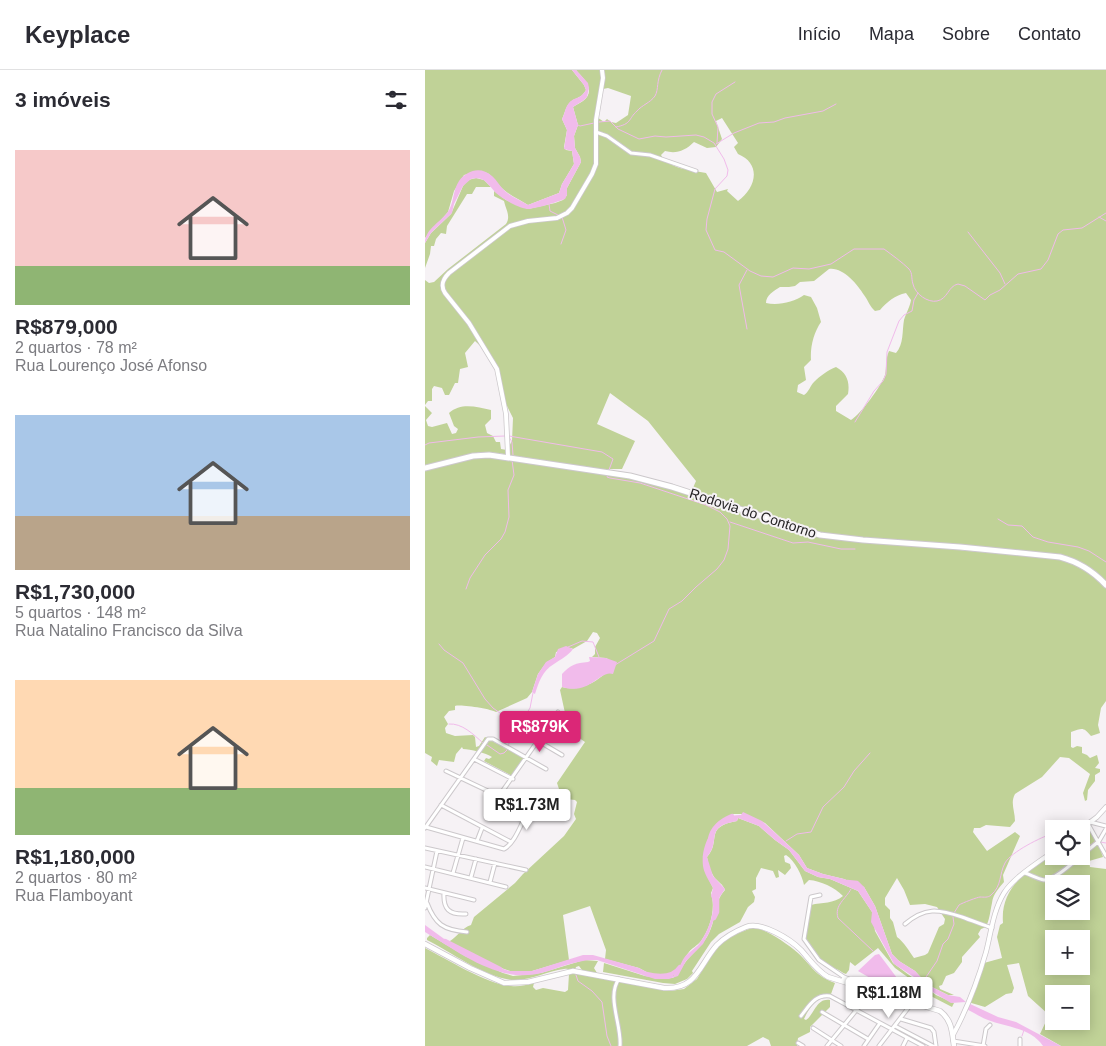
<!DOCTYPE html>
<html lang="pt">
<meta charset="utf-8">
<style>
:root{--surface:#fff;--page:#f7f7f7;--text:#2b2b33;--muted:#7c7c81;--line:#e1e1e2;--accent:#db2777}
body{margin:0;font-family:Arial,sans-serif;background:var(--page);color:var(--text);height:100vh;display:flex;flex-direction:column;font-size:19px;white-space:nowrap}
*{box-sizing:border-box;margin:0}
p{font-size:16px;color:var(--muted)}
.icon{flex:none;width:28px;height:28px;fill:none;stroke:currentColor;stroke-width:2;stroke-linecap:round;stroke-linejoin:round}
.map{position:relative;flex:1;overflow:hidden}
.panel{display:flex;flex-direction:column;background:var(--surface);width:425px}
.panel>*{flex:none}
.tools{position:absolute;left:620px;top:750px;display:grid;gap:10px}
.tools a{display:grid;place-items:center;width:45px;height:45px;border-radius:0px;background:var(--surface);box-shadow:0 2px 12px #0003;font-size:25px}
.price{position:absolute;translate:-50% -42px;padding:0 11px;border-radius:5px;background:#fff;color:#222;font-size:16px;line-height:32px;filter:drop-shadow(0 1px 2px #0008)}
.price::after{content:'';position:absolute;left:50%;top:30px;width:15px;height:11px;margin-left:-8px;background:inherit;clip-path:polygon(0 0,100% 0,50% 100%)}
.price.active{background:var(--accent);color:#fff}
ul{padding:0;list-style:none}
li{display:grid;align-content:center;gap:10px;height:265px;padding:0 15px}
li span{display:grid;place-items:center;height:155px;border-radius:0px;color:#555}
li>.icon{margin-inline-start:auto}
span .icon{width:90px;height:90px;fill:#fffc;stroke-width:1}
li b{font-size:21px}
h2{display:flex;justify-content:space-between;align-items:center;height:60px;padding:0 15px;font-size:21px}
header{display:flex;align-items:center;gap:30px;box-sizing:border-box;height:70px;padding:0 25px;background:var(--surface);border-bottom:1px solid var(--line)}
header strong{font-size:24px}
nav{display:flex;gap:28px;margin-inline-start:auto;font-size:18px}
main{display:flex;flex:1;min-height:0}
.map>svg:first-child{display:block}
.green{fill:#c0d297;fill-rule:evenodd}
.water{fill:#f1bbeb}
.lines{fill:none;stroke-linecap:round;stroke-linejoin:round}
.stream{stroke:#f1bbeb;stroke-width:1}
.river{stroke:#f1bbeb;stroke-width:4.5}
.minor-casing{stroke:#ccc8cb;stroke-width:5}
.tertiary-casing{stroke:#ccc8cb;stroke-width:5.5}
.secondary-casing{stroke:#ccc8cb;stroke-width:6}
.primary-casing{stroke:#ccc8cb;stroke-width:7}
.minor{stroke:#fff;stroke-width:3}
.tertiary{stroke:#fff;stroke-width:4}
.secondary{stroke:#fff;stroke-width:4.5}
.primary{stroke:#fff;stroke-width:5}
.labels{text-anchor:middle;stroke-width:4;stroke-linejoin:round;paint-order:stroke}
.street-label{font-size:14px;fill:#262425;stroke:#f6f2f5}
</style>
<header>
<strong>Keyplace</strong>
<nav><a>Início</a><a>Mapa</a><a>Sobre</a><a>Contato</a></nav>
</header>
<main>
<section class="panel">
<h2>3 imóveis<svg class="icon" aria-label="filters" viewBox="0 0 24 24"><path d="M4 7h16M4 17h16"/><circle cx="9" cy="7" r="2"/><circle cx="15" cy="17" r="2"/></svg></h2>
<ul>
<li><span style="background:linear-gradient(#f6c9c9 75%,#8fb573 0)"><svg class="icon" aria-label="home" viewBox="0 0 24 24"><path d="M3 11l9-7 9 7M6 9v11h12V9"/></svg></span><div><b>R$879,000</b><p>2 quartos · 78 m²</p><p>Rua Lourenço José Afonso</p></div></li>
<li><span style="background:linear-gradient(#a9c7e8 65%,#b9a48a 0)"><svg class="icon" aria-label="home" viewBox="0 0 24 24"><path d="M3 11l9-7 9 7M6 9v11h12V9"/></svg></span><div><b>R$1,730,000</b><p>5 quartos · 148 m²</p><p>Rua Natalino Francisco da Silva</p></div></li>
<li><span style="background:linear-gradient(#ffd9b3 70%,#8fb573 0)"><svg class="icon" aria-label="home" viewBox="0 0 24 24"><path d="M3 11l9-7 9 7M6 9v11h12V9"/></svg></span><div><b>R$1,180,000</b><p>2 quartos · 80 m²</p><p>Rua Flamboyant</p></div></li>
</ul>
</section>
<div class="map">
<svg width="681" height="976" viewBox="0 0 681 976">
<rect width="100%" height="100%" fill="#f6f2f5"/>
<path class="green" d="M 0,0 L 147,0 L 159,15 L 161,20 C 157,27 154,27 148,30 C 141,34 140,43 137,49 L 142,60 L 139,77 L 141,80 L 147,81 L 149,94 L 137,114 L 134,123 L 103,135 C 95,130 86,126 79,120 C 60,103 69,98 39,105 L 29,121 L 23,142 L 0,168 Z
M 151,0 L 681,0 L 681,512 C 667,498 655,490 636,485 L 405,465 L 371,456 L 276,424 L 267,420 L 271,411 L 223,351 L 185,323 L 172,354 L 210,371 L 197,399 L 175,399 L 72,383 L 56,382 L 0,395 L 0,336 L 7,343 L 1,350 L 3,356 L 7,357 L 22,353 L 27,364 L 31,363 L 33,359 L 29,356 L 24,343 C 36,332 52,337 66,340 L 66,349 L 60,355 L 62,363 L 68,366 L 71,372 L 75,372 L 76,379 L 82,380 L 87,371 L 88,348 L 81,334 L 74,302 L 63,283 L 50,271 L 40,283 L 43,297 L 35,299 L 33,313 L 30,313 L 24,325 L 20,325 L 17,318 L 9,316 L 7,319 L 7,331 L 3,331 L 0,335 L 0,210 L 4,213 L 9,212 L 23,199 L 81,154 C 86,146 81,140 79,131 L 69,126 L 69,121 L 81,130 L 103,139 L 130,133 L 138,130 L 142,125 L 142,118 L 156,92 L 155,87 L 150,78 L 149,66 L 153,55 L 148,37 C 151,35 155,33 158,31 C 172,20 158,8 151,0 ZM 183,18 L 206,26 L 203,45 L 191,53 L 186,52 L 182,49 L 179,52 L 172,47 L 170,43 L 178,19 ZM 297,48 L 313,73 L 309,77 L 313,84 C 337,94 331,118 313,131 L 302,121 L 303,119 L 292,122 L 281,103 C 267,100 243,99 236,85 L 240,81 C 251,84 260,81 269,72 L 282,78 L 291,77 L 297,69 L 291,51 ZM 404,199 C 418,197 432,214 439,225 C 443,230 445,237 450,241 L 455,240 C 462,232 470,225 481,223 L 486,230 C 485,237 481,243 479,250 C 477,261 479,274 471,283 L 464,281 C 460,290 462,296 460,305 C 456,316 437,343 426,350 L 411,341 L 411,336 L 423,324 C 425,312 422,303 411,297 C 403,300 395,306 389,312 C 385,316 384,322 379,325 L 372,322 L 373,315 L 381,310 L 379,297 L 386,290 C 385,277 389,262 396,252 L 392,238 L 386,227 L 379,225 C 369,232 353,236 341,233 C 341,225 349,221 355,217 L 364,217 L 370,216 L 375,212 L 389,211 Z
M 51,108 L 59,110 L 66,117 L 51,117 L 47,124 L 42,124 L 22,156 L 21,164 L 16,163 L 11,169 L 9,176 L 6,176 L 5,184 L 0,198 L 0,173 L 6,163 L 26,144 L 38,116 L 43,110 Z
M 69,386 L 201,406 L 235,415 L 387,466 L 400,468 L 636,489 L 661,499 L 681,518 L 681,631 L 676,638 L 673,655 L 675,663 L 666,666 C 658,657 658,658 646,662 L 646,677 L 648,678 L 652,676 L 657,677 L 657,683 L 662,685 L 665,688 L 672,685 L 674,693 L 670,698 L 675,699 L 675,702 L 670,705 L 670,711 L 663,720 L 662,730 L 660,731 L 658,723 L 665,704 L 644,688 L 635,687 L 617,707 L 590,724 C 585,733 590,741 590,751 L 585,757 L 561,755 L 555,758 L 549,758 L 548,762 L 562,781 L 590,762 L 595,766 L 578,805 L 579,812 C 574,818 568,824 567,833 C 565,842 565,848 561,857 L 556,859 L 553,864 L 555,867 L 537,887 L 537,892 L 529,903 L 521,906 L 517,915 L 514,916 L 515,919 L 529,925 L 523,925 L 503,915 L 490,901 L 474,891 L 467,884 L 450,836 L 439,817 L 419,809 L 398,804 L 382,798 L 374,785 L 340,753 L 317,744 L 308,744 L 290,756 L 282,772 L 278,789 L 280,801 L 288,818 L 286,823 C 291,839 285,858 276,871 C 272,876 267,878 264,882 C 258,889 255,899 249,906 L 229,906 L 214,898 L 180,889 L 181,880 L 165,836 L 138,845 L 144,890 L 107,901 L 88,902 L 56,891 L 52,887 L 25,874 L 25,871 C 33,866 37,858 46,855 L 49,847 L 90,813 L 98,804 L 139,766 L 151,749 L 149,744 L 152,732 L 150,730 L 141,729 L 135,722 L 132,713 L 160,672 L 147,663 L 146,650 L 140,643 L 135,620 L 137,617 C 156,623 180,608 189,593 L 181,588 L 167,587 L 170,584 L 170,577 L 175,568 L 172,563 L 168,562 L 162,571 L 148,579 L 146,578 L 131,582 L 130,587 L 121,593 L 113,604 L 107,622 L 102,628 L 71,642 C 66,639 36,634 30,636 L 30,640 L 24,641 L 19,647 L 23,654 L 20,658 L 21,663 L 30,666 L 48,665 L 50,667 L 51,677 L 54,676 L 60,667 L 101,689 L 89,707 L 59,691 L 61,688 L 64,689 L 67,687 C 61,683 45,679 38,679 L 37,677 L 31,684 L 29,692 L 14,690 L 12,696 L 6,691 L 7,687 L 0,683 L 0,400 L 47,388 ZM 472,808 L 479,820 L 485,835 L 500,834 L 512,837 L 520,849 L 519,854 L 514,857 L 503,883 L 500,885 L 489,888 C 484,881 479,872 472,867 L 468,852 L 465,848 L 465,840 L 460,835 L 460,828 Z
M 313,748 L 334,756 L 350,770 L 364,780 L 380,801 L 393,807 L 405,809 L 433,821 L 447,842 L 450,861 L 468,893 L 511,925 L 529,933 L 527,937 L 498,922 L 488,911 L 470,898 L 453,878 L 430,896 L 425,892 L 424,900 L 421,904 C 417,903 415,900 411,899 C 397,895 386,881 380,868 L 386,835 C 397,832 409,834 418,826 C 409,817 396,811 384,810 L 379,815 C 377,805 370,791 361,785 L 359,786 L 360,792 L 365,794 L 366,798 L 360,805 L 353,800 L 354,807 L 351,808 L 348,801 L 336,798 L 331,808 L 331,819 L 327,821 L 330,827 L 329,832 L 323,837 L 315,852 L 294,864 L 286,872 L 267,901 L 268,903 L 262,909 L 250,914 L 238,913 L 178,902 L 179,893 L 220,906 L 248,908 C 253,902 258,896 262,890 C 270,881 279,874 284,863 C 292,847 288,833 300,820 C 298,814 293,812 289,807 C 285,801 283,794 282,787 C 297,771 278,757 312,751 Z
M 663,755 L 673,773 L 678,787 L 664,791 L 665,797 L 681,799 L 681,976 L 636,976 L 615,964 L 624,945 L 603,926 L 594,893 L 582,895 L 589,918 L 587,923 L 581,924 L 560,937 L 543,932 L 559,893 L 577,888 L 572,867 L 575,855 L 578,853 C 575,817 603,801 629,781 L 629,786 L 656,786 L 656,760 ZM 629,814 L 656,814 L 656,841 L 629,841 ZM 629,869 L 656,869 L 656,896 L 629,896 ZM 629,924 L 656,924 L 656,951 L 629,951 Z
M 329,857 C 344,861 361,873 373,883 C 388,897 389,905 410,913 L 406,924 C 392,927 385,936 379,949 L 381,950 C 390,944 391,928 405,930 L 405,937 L 385,957 L 385,962 L 373,968 L 372,976 L 346,976 L 344,970 L 338,967 L 322,976 L 0,976 L 0,878 C 22,889 63,915 86,916 C 94,917 101,915 109,913 L 108,917 L 111,920 L 118,918 L 140,922 L 143,920 L 144,904 L 149,903 L 245,921 L 259,919 L 272,909 L 290,879 L 301,868 Z
M 5,865 L 40,886 L 78,903 L 88,906 L 116,903 L 159,890 L 173,891 L 169,898 L 172,903 L 157,900 L 154,896 L 151,897 L 150,900 C 145,900 144,898 139,899 C 123,901 107,910 90,910 C 64,910 26,882 2,870 L 2,868 Z"/>
<path class="water" d="M 147,0 L 151,0 L 163,13 L 164,18 L 162,27 L 159,30 L 148,37 L 153,55 L 149,66 L 150,78 L 155,87 L 156,92 L 142,118 L 142,125 L 140,129 C 132,132 110,139 102,139 C 93,138 78,129 71,123 C 62,114 60,106 46,109 L 38,116 L 29,134 L 27,143 L 6,163 L 0,173 C 0,158 17,152 24,140 C 29,131 28,120 34,111 C 42,100 56,96 67,106 C 72,110 75,117 80,121 C 86,127 95,130 103,135 L 134,123 L 137,114 L 149,94 L 147,81 L 139,79 L 142,60 L 137,49 C 140,44 140,37 144,33 C 150,26 154,31 161,20 L 159,15 Z
M 141,576 L 148,579 C 143,586 136,589 129,594 C 117,601 114,612 110,624 L 107,622 L 113,604 L 121,592 L 130,587 L 133,579 Z
M 164,587 L 181,588 L 192,592 L 188,604 C 175,599 165,626 137,617 L 137,604 C 145,595 151,593 163,592 L 165,591 Z
M 318,742 L 337,751 L 346,759 L 374,785 L 382,798 L 398,804 L 419,809 L 439,817 L 450,836 L 467,884 L 474,891 L 490,901 L 503,915 L 523,925 L 535,927 L 541,932 L 526,933 L 506,921 L 492,909 L 469,894 L 446,852 L 447,842 L 433,821 L 405,809 L 393,807 L 380,801 L 364,780 L 350,770 L 334,756 L 313,748 L 312,751 C 278,757 297,770 282,787 L 288,806 L 300,819 L 292,831 L 290,846 L 284,863 L 278,874 L 261,891 L 253,906 L 244,909 L 230,909 L 172,890 C 152,889 135,898 116,903 C 74,914 34,882 0,862 L 0,855 L 33,879 L 52,887 L 56,891 L 84,901 L 107,901 L 158,885 L 168,885 L 214,898 L 229,906 L 249,906 C 254,901 255,894 259,888 C 264,881 272,878 276,871 C 284,859 292,838 286,826 L 288,818 C 284,811 279,803 278,796 C 275,773 292,744 316,745 Z
M 454,884 L 475,912 L 475,916 L 470,920 L 466,920 L 433,901 L 450,885 Z
M 543,933 L 573,947 L 591,952 L 636,976 L 618,976 C 606,958 581,957 563,950 C 555,947 548,942 541,939 Z"/>
<g class="lines">
<path class="stream" d="M 174,52 L 185,51 L 193,59 L 214,69 L 230,66 L 241,67 L 271,65 L 279,67 L 289,73 L 299,89 L 303,100 L 302,106 L 290,119 L 282,149 L 281,160 L 290,180 L 299,182 L 325,201 L 336,206 L 348,207 L 368,198 L 384,199 L 406,194 L 429,179 L 459,179 C 467,185 477,192 484,199 C 488,204 486,208 488,214 C 490,224 503,233 512,231 C 523,229 523,216 533,214 L 540,216 L 560,230 L 565,225 L 575,220 L 593,204 L 616,199 L 623,190 L 633,164 L 638,160 L 657,158 L 681,143
M 151,54 L 155,56 L 169,53
M 191,57 C 207,54 203,49 212,41 C 217,35 225,33 230,26 C 234,19 231,11 237,0
M 292,73 L 293,57 L 287,44 L 287,32 L 291,24 L 310,12
M 291,74 L 309,63 L 334,53 L 349,52 L 360,48 L 398,41 L 411,34
M 124,134 L 125,141 L 133,145
M 674,147 L 681,151
M 543,162 L 575,203 L 580,214
M 136,174 L 141,160 L 137,147
M 322,200 L 314,215 L 322,259
M 430,352 L 449,321 L 458,311 L 461,304 L 462,282 L 474,251 L 479,245 L 487,241 L 489,230 L 493,223
M 84,366 L 177,382 L 188,389 L 184,400
M 84,367 L 87,372 L 88,385
M 0,375 L 4,373 L 53,367 L 80,366
M 183,404 L 182,407 L 185,408 L 215,413 L 281,435 L 295,442 L 302,449 L 305,456 L 303,479 L 299,490 L 292,499 L 271,517 L 257,531 L 244,539 L 229,571 L 190,595
M 573,449 L 583,455 L 597,456 L 608,467 L 623,472 L 653,477 L 664,481 L 681,492
M 305,452 L 368,473 L 383,472 L 416,479 L 430,479
M 41,519 L 45,508 L 60,485 L 76,469 L 80,462 L 84,447 L 83,420 L 89,405 L 87,390
M 14,574 L 19,580 L 38,593 L 60,629 L 68,638 L 93,656
M 143,577 L 157,571 L 168,572 L 174,587
M 24,654 C 37,653 48,664 58,673
M 62,675 L 75,684 L 79,683 L 82,680
M 83,676 L 86,668 L 105,638 L 108,623
M 361,771 L 372,764 L 386,762 L 398,737 L 419,717 L 429,701 L 445,683
M 675,772 L 681,773
M 656,782 L 671,771
M 426,819 C 421,829 409,835 413,848 L 448,881
M 529,843 L 534,835 C 537,833 553,827 555,827 C 559,827 563,828 566,825 C 577,816 574,804 580,793 C 586,782 616,767 629,763
M 151,905 L 153,911 L 167,921 L 177,932 L 182,966 L 186,976
M 499,910 L 512,891 L 518,874 L 523,869 L 529,854 L 528,847
M 597,966 L 599,960"/>
<path class="river" d="M 285,770 C 286,758 297,750 307,746
M 422,812 L 432,813 L 437,818
M 289,848 L 292,842 L 292,824
M 20,871 L 75,899
M 221,904 C 233,907 248,908 255,897"/>
<g class="minor-casing">
<path id="minor" d="M 171,62 L 182,66 L 206,83 L 225,85 L 271,101
M 103,665 L 137,685
M 49,689 L 88,709
M 74,726 L 133,642
M 16,735 L 86,772
M 665,752 L 681,756
M 663,754 L 681,786
M 1,757 L 79,779 C 90,773 96,754 102,743 L 101,739 L 21,701
M 0,758 L 63,669 L 68,669 L 121,699
M 52,771 L 57,758
M 0,778 L 101,800
M 656,786 L 674,771 L 681,759
M 0,797 L 81,817
M 28,803 L 38,768
M 600,803 C 606,805 613,809 619,810 C 630,810 647,793 656,786
M 46,807 L 51,789
M 65,812 L 70,793
M 0,818 L 49,830
M 19,823 C 18,839 24,845 41,844
M 395,825 L 386,827 L 379,869 L 394,890 L 419,907 L 417,911
M 2,833 C 10,854 18,860 42,862
M 0,838 L 12,781
M 480,854 C 500,837 513,839 537,847 C 547,851 557,854 567,858
M 194,909 C 181,926 197,956 195,976
M 397,942 L 443,969
M 376,946 C 384,936 390,924 405,926 L 498,976
M 476,949 L 506,958 L 509,962 L 511,976
M 470,956 L 508,976
M 388,958 L 416,976
M 528,971 L 560,976
M 373,973 L 378,976
M 402,976 L 447,921 L 441,916 L 419,907
M 439,976 L 455,953
M 454,976 L 487,933
M 478,976 L 482,968
M 558,976 L 561,959 L 565,955
M 595,976 L 595,969"/>
</g>
<g class="tertiary-casing">
<path id="tertiary" d="M 83,386 L 81,344 L 72,299 L 44,253 L 20,223 C 15,215 18,209 24,203 L 85,156 L 103,151 L 132,148 L 142,143 L 147,138 L 167,104 L 171,94 L 171,50 L 178,8 L 177,0
M 656,759 L 672,747 L 681,737
M 528,965 C 542,939 553,910 561,882 C 566,863 568,841 579,823 C 589,807 614,792 629,781"/>
</g>
<g class="secondary-casing">
<path id="secondary" d="M 0,874 L 45,898 L 79,913 L 103,912 L 148,901 L 239,918 C 272,920 274,895 292,875 C 300,867 311,861 321,857 C 336,851 365,869 376,880 C 385,890 391,900 403,907 L 515,941 C 527,950 527,962 529,976"/>
</g>
<g class="primary-casing">
<path id="primary" d="M 0,398 L 48,386 L 64,385 L 205,406 L 247,417 L 395,465 L 438,470 L 535,477 L 635,487 C 654,492 668,501 681,515"/>
</g>
<use href="#minor" class="minor"/>
<use href="#tertiary" class="tertiary"/>
<use href="#secondary" class="secondary"/>
<use href="#primary" class="primary"/>
</g>
<g class="labels">
<g class="street-label">
<text transform="translate(328 443) rotate(18)" y="5">Rodovia do Contorno</text>
</g>
</g>
</svg>
<div class="tools">
<a><svg class="icon" aria-label="locate" viewBox="0 0 24 24"><circle cx="12" cy="12" r="6"/><path d="M12 2v4M12 18v4M2 12h4M18 12h4"/></svg></a>
<a><svg class="icon" aria-label="layers" viewBox="0 0 24 24"><path d="M12 4l9 5-9 5-9-5zM3 14l9 5 9-5"/></svg></a>
<a>+</a>
<a>−</a>
</div>
<b class="price active" style="left:115px;top:683px">R$879K</b>
<b class="price" style="left:102px;top:761px">R$1.73M</b>
<b class="price" style="left:464px;top:949px">R$1.18M</b>
</div>
</main>
